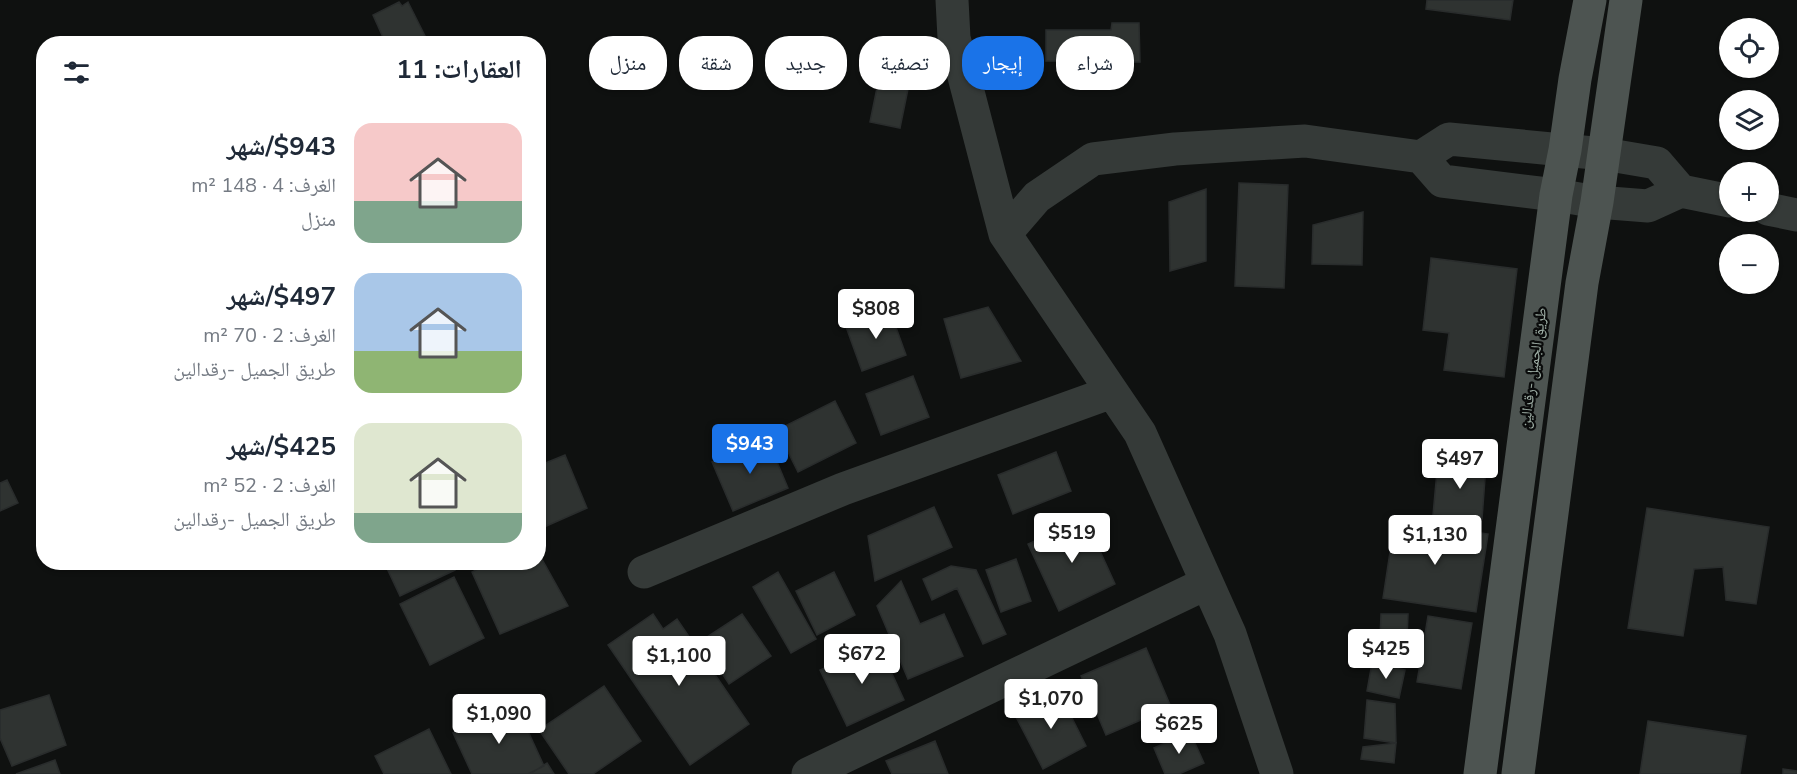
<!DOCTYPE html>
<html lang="ar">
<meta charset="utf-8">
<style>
:root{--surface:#fff;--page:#f6f6f7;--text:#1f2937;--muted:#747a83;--accent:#1a73e8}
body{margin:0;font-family:"Nunito Sans","Noto Naskh Arabic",sans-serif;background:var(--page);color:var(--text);direction:rtl;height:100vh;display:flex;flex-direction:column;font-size:22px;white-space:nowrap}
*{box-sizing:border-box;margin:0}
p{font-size:20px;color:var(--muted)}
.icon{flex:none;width:33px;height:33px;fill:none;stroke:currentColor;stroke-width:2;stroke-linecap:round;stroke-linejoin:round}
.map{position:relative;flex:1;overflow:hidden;direction:ltr}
.drawer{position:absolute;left:36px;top:36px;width:510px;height:534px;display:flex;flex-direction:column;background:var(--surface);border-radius:24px;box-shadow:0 2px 4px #0004;direction:rtl}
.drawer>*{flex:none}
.hud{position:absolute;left:564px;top:36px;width:570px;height:54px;direction:rtl;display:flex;gap:12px}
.fabs{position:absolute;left:1719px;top:18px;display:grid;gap:12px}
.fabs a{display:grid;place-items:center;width:60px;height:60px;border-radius:50%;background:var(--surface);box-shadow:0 2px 4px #0004;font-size:30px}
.price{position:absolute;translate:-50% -51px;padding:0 14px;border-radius:6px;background:#fff;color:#222;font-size:20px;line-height:39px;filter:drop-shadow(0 2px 3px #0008)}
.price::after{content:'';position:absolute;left:50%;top:36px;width:18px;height:14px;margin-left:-9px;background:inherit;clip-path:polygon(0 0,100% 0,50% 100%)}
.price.on{background:var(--accent);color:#fff}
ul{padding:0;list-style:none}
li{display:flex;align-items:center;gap:18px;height:150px;padding:0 24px}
li span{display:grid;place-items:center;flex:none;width:168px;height:120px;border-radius:18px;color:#555}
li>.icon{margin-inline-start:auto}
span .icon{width:72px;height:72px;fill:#fffc;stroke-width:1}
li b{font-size:26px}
h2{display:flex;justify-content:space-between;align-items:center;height:72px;padding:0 24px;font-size:26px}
.tag{padding:0 21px;border-radius:24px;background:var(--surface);box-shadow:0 2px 4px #0004;font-size:21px;line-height:54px}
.tag.on{background:var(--accent);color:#fff}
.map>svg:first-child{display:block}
.building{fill:#2f3331;stroke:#292c2c;stroke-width:1.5}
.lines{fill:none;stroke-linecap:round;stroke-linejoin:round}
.minor{stroke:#353a38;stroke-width:33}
.major{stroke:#4d5451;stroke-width:33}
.labels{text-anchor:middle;stroke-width:4.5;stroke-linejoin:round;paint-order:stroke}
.street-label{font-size:15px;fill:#a1b1a8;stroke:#0a0b0b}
</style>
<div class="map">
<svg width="1797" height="774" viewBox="0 0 1797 774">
<rect width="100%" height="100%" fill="#0f1110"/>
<path class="building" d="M 1427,0 L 1513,0 L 1510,20 L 1426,9 Z
M 399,2 L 402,6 L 408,2 L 426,38 L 414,44 L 386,44 L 373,15 Z
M 1112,23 L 1139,23 L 1140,62 L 1105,62 L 1105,68 L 1071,68 L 1071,61 L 1046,61 L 1046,30 L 1111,30 Z
M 878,83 L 908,89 L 900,128 L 870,122 Z
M 1239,183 L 1288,185 L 1284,288 L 1235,286 Z
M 1206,189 L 1206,261 L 1170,271 L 1169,202 Z
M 1363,212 L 1362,265 L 1312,264 L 1313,225 Z
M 1431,258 L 1517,269 L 1504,377 L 1444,370 L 1449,333 L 1423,330 Z
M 988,307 L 1021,361 L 961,378 L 944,319 Z
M 889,308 L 906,355 L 862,371 L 845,324 Z
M 913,376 L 929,417 L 881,435 L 866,394 Z
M 835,401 L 856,443 L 798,472 L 777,430 Z
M 767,438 L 788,488 L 733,511 L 712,462 Z
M 1056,452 L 1071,491 L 1013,514 L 998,475 Z
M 565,455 L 587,508 L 542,528 L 538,519 L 538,466 Z
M 1438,460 L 1486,465 L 1482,519 L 1433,515 Z
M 7,480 L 18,503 L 0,511 L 0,483 Z
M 934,507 L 952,547 L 875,581 L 868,536 Z
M 1647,508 L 1769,527 L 1756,604 L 1726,600 L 1723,567 L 1694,569 L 1683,636 L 1628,628 Z
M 1085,518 L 1115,584 L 1059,611 L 1028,544 Z
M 1395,519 L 1488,534 L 1476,612 L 1383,598 Z
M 538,552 L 568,606 L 500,634 L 472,572 L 491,562 L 538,562 Z
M 1016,559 L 1031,601 L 1001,612 L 986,570 Z
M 384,562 L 452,562 L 455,570 L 400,596 Z
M 951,566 L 976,570 L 1006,634 L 983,644 L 957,588 L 932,600 L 923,579 Z
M 778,572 L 816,639 L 791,653 L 753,587 Z
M 834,572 L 855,615 L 817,635 L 796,591 Z
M 454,577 L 484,638 L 430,665 L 400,604 Z
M 901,581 L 920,624 L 944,614 L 963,656 L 908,679 L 877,606 Z
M 653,614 L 663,629 L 677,619 L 749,724 L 690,765 L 608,645 Z
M 742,614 L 771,656 L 729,684 L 701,641 Z
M 1381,614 L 1408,614 L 1406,665 L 1379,664 Z
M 1428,616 L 1472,623 L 1461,689 L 1417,682 Z
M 878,643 L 904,700 L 847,726 L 820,670 Z
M 1146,648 L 1171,707 L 1106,735 L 1081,676 Z
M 1372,663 L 1405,670 L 1399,698 L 1367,691 Z
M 604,686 L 641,741 L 593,774 L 569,774 L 539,730 Z
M 1059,692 L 1086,746 L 1043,769 L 1015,715 Z
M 49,695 L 66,745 L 12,766 L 0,738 L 0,710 Z
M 1367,700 L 1395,704 L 1396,743 L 1364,738 Z
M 516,705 L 544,766 L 528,774 L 472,774 L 453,733 Z
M 1648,721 L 1746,736 L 1740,774 L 1640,774 Z
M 429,729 L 451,774 L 384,774 L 375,756 Z
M 1190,732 L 1204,763 L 1179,774 L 1165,774 L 1154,748 Z
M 935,741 L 948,774 L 892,774 L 886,761 Z
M 1396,743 L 1394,763 L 1361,759 L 1363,747 Z
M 55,760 L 60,774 L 16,774 Z
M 547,763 L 554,774 L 530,774 Z
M 1783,769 L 1797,771 L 1797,774 L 1783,774 Z"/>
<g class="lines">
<path class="minor" d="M 952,0 L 954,38 L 1005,234 L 1140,433 L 1230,634 L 1277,774
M 1421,157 L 1442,181 L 1556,195 L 1597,202 L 1648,206 L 1681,191 L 1730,201
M 1768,209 L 1797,215
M 1005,234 L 1037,197 L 1093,159 L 1175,149 L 1305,141 L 1421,157 L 1449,139 L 1604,154 L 1657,163 L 1681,191
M 644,572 L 843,489 L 1112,392
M 808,774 L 1207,583"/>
<path class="major" d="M 1480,774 L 1556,195 L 1565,150 L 1575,79 L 1590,0
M 1518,774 L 1582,283 L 1597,202 L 1626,0"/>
</g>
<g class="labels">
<g class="street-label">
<text transform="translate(1533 368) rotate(-82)" y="5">طريق الجميل -رقدالين</text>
</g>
</g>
</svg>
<div class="fabs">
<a><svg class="icon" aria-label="locate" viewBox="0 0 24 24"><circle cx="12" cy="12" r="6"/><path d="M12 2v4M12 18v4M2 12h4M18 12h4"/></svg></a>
<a><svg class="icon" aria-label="layers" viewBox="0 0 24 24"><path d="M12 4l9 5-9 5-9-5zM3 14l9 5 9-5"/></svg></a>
<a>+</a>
<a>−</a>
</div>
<b class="price" style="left:876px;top:340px">$808</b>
<b class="price on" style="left:750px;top:475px">$943</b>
<b class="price" style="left:1460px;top:490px">$497</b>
<b class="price" style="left:1072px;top:564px">$519</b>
<b class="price" style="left:1435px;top:566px">$1,130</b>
<b class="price" style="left:1386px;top:680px">$425</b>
<b class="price" style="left:862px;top:685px">$672</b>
<b class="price" style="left:679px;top:687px">$1,100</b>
<b class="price" style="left:1051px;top:730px">$1,070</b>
<b class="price" style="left:499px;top:745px">$1,090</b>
<b class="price" style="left:1179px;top:755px">$625</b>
<div class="hud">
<a class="tag">شراء</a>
<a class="tag on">إيجار</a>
<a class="tag">تصفية</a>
<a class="tag">جديد</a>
<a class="tag">شقة</a>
<a class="tag">منزل</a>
</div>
<section class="drawer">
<h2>العقارات: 11<svg class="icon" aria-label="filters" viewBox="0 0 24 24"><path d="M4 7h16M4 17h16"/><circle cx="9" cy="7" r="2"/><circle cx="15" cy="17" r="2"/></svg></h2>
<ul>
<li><span style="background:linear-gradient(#f6c9c9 65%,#7fa58c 0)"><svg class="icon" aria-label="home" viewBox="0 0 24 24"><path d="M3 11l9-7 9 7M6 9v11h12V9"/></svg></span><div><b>$943/شهر</b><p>الغرف: 4 · 148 m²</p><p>منزل</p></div></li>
<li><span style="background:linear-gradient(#a9c7e8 65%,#8fb573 0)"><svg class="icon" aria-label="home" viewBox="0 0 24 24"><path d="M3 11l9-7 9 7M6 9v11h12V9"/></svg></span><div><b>$497/شهر</b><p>الغرف: 2 · 70 m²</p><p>طريق الجميل -رقدالين</p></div></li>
<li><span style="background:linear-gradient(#dfe7d0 75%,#7fa58c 0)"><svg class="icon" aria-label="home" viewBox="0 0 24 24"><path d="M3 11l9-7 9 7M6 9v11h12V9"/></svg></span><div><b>$425/شهر</b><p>الغرف: 2 · 52 m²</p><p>طريق الجميل -رقدالين</p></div></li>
</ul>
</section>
</div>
